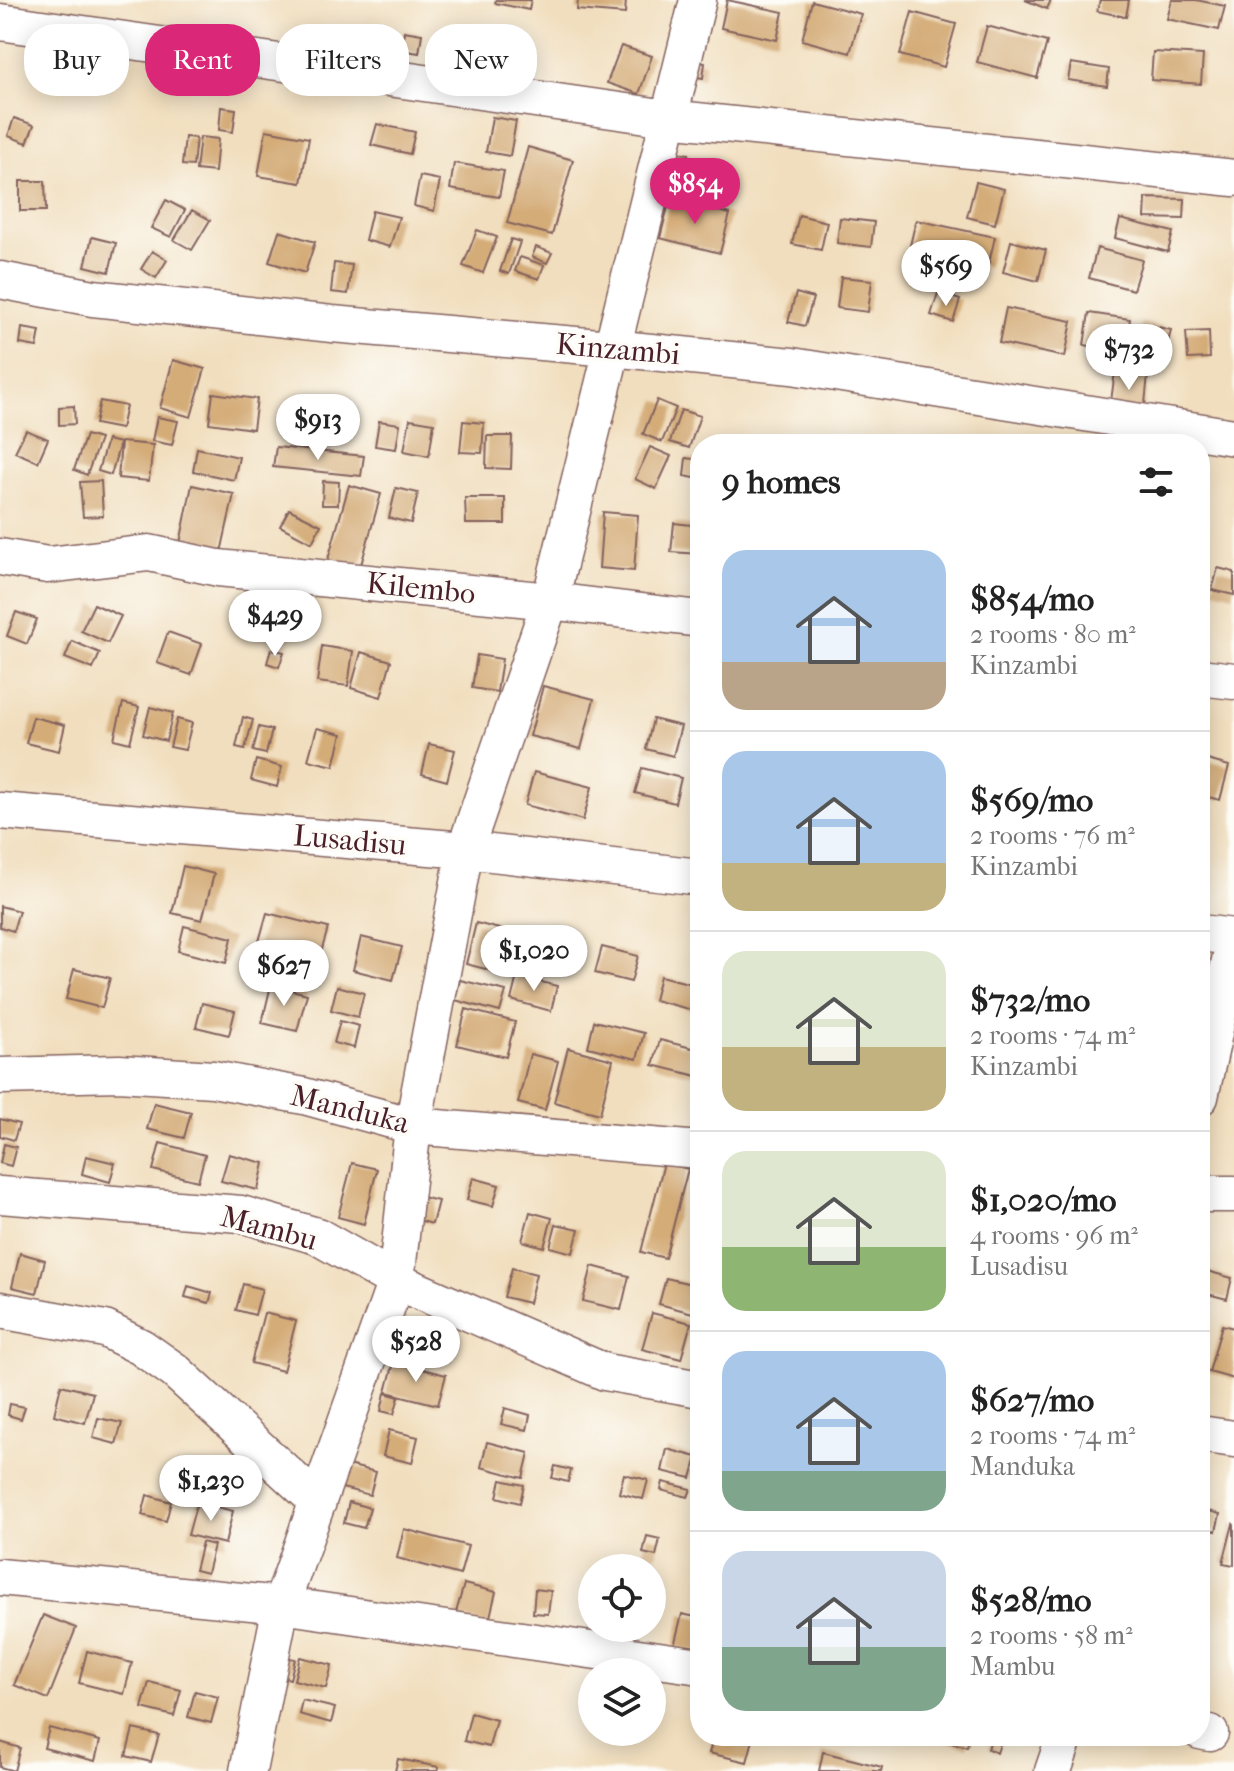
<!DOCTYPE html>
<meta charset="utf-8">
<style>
:root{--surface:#fff;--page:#f2f2f2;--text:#222;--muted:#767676;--line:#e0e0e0;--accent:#db2777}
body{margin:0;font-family:"IM FELL French Canon",serif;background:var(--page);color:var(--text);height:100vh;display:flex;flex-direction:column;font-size:30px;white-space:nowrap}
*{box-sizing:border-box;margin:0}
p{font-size:26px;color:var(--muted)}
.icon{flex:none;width:44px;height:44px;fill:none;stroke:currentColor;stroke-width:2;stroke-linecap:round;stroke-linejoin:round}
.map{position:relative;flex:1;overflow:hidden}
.side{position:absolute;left:690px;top:434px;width:520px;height:1312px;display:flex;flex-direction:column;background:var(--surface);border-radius:32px;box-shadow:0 4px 20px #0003}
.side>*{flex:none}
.top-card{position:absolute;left:24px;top:24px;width:546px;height:72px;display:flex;gap:16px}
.fabs{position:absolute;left:578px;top:1554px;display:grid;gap:16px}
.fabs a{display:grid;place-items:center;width:88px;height:88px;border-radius:50%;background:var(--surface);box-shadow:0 4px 20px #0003;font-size:40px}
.price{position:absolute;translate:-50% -68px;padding:0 18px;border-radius:28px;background:#fff;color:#222;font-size:26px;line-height:52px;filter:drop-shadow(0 2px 4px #0008)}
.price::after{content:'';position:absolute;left:50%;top:48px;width:24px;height:18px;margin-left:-12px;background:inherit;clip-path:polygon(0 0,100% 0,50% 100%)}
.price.on{background:var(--accent);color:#fff}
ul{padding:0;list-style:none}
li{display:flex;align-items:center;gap:24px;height:200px;padding:0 32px}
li+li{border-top:2px solid var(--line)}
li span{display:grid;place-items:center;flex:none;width:224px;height:160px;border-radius:24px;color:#555}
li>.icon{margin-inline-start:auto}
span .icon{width:96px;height:96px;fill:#fffc;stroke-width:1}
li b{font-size:34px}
h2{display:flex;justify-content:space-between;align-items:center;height:96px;padding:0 32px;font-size:34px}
.pill{padding:0 28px;border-radius:32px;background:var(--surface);box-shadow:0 4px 20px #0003;font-size:28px;line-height:72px}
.pill.on{background:var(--accent);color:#fff}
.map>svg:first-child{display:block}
.building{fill:#d4ac78}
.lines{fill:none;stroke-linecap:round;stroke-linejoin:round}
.street-casing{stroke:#84625e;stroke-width:39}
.street{stroke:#fff;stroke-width:36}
.labels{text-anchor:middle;stroke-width:7;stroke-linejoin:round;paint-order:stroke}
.street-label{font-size:30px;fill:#4a1f2b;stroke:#fdfcf7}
</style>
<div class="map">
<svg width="1234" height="1771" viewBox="0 0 1234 1771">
<rect width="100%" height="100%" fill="#fdfcf7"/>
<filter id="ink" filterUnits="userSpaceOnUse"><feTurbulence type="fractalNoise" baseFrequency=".0125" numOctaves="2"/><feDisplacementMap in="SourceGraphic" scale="16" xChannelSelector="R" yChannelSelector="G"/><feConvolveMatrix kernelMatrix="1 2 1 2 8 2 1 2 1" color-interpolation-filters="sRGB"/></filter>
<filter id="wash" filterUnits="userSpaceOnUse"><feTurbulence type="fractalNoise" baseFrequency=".006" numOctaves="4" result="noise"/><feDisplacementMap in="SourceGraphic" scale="32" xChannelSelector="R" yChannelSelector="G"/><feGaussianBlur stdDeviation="1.8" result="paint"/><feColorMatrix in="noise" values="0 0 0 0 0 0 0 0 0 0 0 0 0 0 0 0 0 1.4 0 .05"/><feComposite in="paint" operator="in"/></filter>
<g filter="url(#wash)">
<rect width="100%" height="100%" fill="#f1debe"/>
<g id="blocks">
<path class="building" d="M 496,0 L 531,0 L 529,10 L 495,3 Z
M 578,0 L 626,0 L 625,14 L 577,10 Z
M 727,0 L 783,12 L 777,40 L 721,28 Z
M 1025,0 L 1051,0 L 1047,9 Z
M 1100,0 L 1129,0 L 1126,17 L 1097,11 Z
M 1172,0 L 1196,0 L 1225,6 L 1219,30 L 1167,19 Z
M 812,1 L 861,14 L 850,53 L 802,40 Z
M 912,12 L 956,24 L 944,67 L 900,55 Z
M 987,26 L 1047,42 L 1037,78 L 977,62 Z
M 404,31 L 422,34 L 419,53 L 401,50 Z
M 621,46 L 652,56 L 639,94 L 607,83 Z
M 1153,52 L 1203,55 L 1201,84 L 1151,80 Z
M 688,60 L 705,63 L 703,78 L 685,75 Z
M 1071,63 L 1109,69 L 1107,86 L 1068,80 Z
M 221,107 L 236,109 L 233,132 L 219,130 Z
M 492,117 L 516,121 L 510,156 L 486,152 Z
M 14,118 L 34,125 L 27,143 L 8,136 Z
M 377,124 L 415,132 L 410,154 L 371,145 Z
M 266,130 L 309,138 L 301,183 L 258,176 Z
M 185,137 L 196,138 L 193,166 L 182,165 Z
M 200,137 L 218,139 L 215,172 L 196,170 Z
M 528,147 L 573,160 L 552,235 L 507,223 Z
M 662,152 L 689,154 L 686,185 L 659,183 Z
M 454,163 L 504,171 L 499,197 L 450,189 Z
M 420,176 L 440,180 L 434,211 L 414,206 Z
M 20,181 L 45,181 L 46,211 L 20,211 Z
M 976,182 L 1004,189 L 995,224 L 967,217 Z
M 1146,198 L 1185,199 L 1184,219 L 1145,218 Z
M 670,199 L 730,214 L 720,253 L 660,238 Z
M 166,200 L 185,210 L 171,237 L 151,228 Z
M 192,210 L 210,220 L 192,250 L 174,240 Z
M 372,211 L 399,217 L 390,247 L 365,240 Z
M 799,215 L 827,222 L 821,250 L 792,244 Z
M 840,218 L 874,222 L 871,247 L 837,243 Z
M 1120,219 L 1173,232 L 1168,252 L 1115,238 Z
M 916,220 L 995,237 L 988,267 L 909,250 Z
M 477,230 L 497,237 L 483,273 L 463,266 Z
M 279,231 L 315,242 L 305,273 L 269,262 Z
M 92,237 L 116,243 L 109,272 L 85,266 Z
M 511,239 L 520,242 L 509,274 L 500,271 Z
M 1011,241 L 1046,250 L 1038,281 L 1003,272 Z
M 536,247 L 552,253 L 547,263 L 532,257 Z
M 1097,248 L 1142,260 L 1133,290 L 1089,278 Z
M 152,251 L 167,260 L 156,278 L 141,269 Z
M 520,257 L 544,265 L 539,279 L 515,271 Z
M 334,263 L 352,265 L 348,294 L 331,292 Z
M 841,277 L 872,280 L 868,312 L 837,308 Z
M 796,293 L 813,298 L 805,326 L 788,322 Z
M 938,293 L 960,300 L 953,322 L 931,315 Z
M 1006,308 L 1072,321 L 1065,357 L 999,343 Z
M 1089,313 L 1130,319 L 1125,352 L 1084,345 Z
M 1142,323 L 1171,330 L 1163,363 L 1134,357 Z
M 22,328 L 40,331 L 37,347 L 20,344 Z
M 1209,331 L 1210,358 L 1188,359 L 1186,332 Z
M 173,360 L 205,369 L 191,417 L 160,408 Z
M 1115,371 L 1148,375 L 1144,413 L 1110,409 Z
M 213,393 L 257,399 L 253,429 L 209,423 Z
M 657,400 L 676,408 L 662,442 L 643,434 Z
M 100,401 L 126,406 L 121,429 L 95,424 Z
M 300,403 L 310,403 L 309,427 L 299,426 Z
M 74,406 L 75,424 L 59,425 L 59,407 Z
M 319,406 L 340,410 L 334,437 L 313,432 Z
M 681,410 L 700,416 L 689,448 L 670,442 Z
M 157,417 L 178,421 L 172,445 L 152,441 Z
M 410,419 L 434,423 L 429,456 L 404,451 Z
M 379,421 L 400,424 L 396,449 L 375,446 Z
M 463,421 L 484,423 L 482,453 L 460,452 Z
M 26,430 L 48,439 L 38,462 L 15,452 Z
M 86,435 L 100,439 L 87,475 L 74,470 Z
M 487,436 L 512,436 L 511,469 L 486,468 Z
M 107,440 L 120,443 L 111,475 L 98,471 Z
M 121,442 L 153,445 L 149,481 L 118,478 Z
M 276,447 L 364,456 L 361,476 L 273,467 Z
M 650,447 L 671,456 L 656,489 L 635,479 Z
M 197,448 L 239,457 L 234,480 L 193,471 Z
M 686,458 L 700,460 L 700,479 L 684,476 Z
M 101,481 L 103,516 L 83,517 L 80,482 Z
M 323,481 L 339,482 L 338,505 L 322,505 Z
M 192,485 L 234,494 L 220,557 L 179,548 Z
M 349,485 L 381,494 L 357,579 L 325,570 Z
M 396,488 L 418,493 L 411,523 L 389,518 Z
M 465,498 L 505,498 L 505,524 L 466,524 Z
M 289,509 L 321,525 L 312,543 L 280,526 Z
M 603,512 L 638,515 L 634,571 L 599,568 Z
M 674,523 L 700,526 L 700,554 L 671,552 Z
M 1218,568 L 1234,572 L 1234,595 L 1212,590 Z
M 94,604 L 121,616 L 108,643 L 81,631 Z
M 16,612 L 37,619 L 27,644 L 7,636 Z
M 168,632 L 202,644 L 191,675 L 157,663 Z
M 72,641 L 100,653 L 93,669 L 65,658 Z
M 322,646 L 353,651 L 348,686 L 317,682 Z
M 271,649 L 284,652 L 279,667 L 267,663 Z
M 361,652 L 391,661 L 381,697 L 351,688 Z
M 477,655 L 502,659 L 497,692 L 472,688 Z
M 543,686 L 594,699 L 581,749 L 530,736 Z
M 123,703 L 139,707 L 130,743 L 114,739 Z
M 150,707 L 173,713 L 166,741 L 143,735 Z
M 33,717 L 65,725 L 59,751 L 26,743 Z
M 243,717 L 253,720 L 245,749 L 236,747 Z
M 177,719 L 192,723 L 185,750 L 170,747 Z
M 653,719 L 681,726 L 673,756 L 646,749 Z
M 259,727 L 272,730 L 266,754 L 253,751 Z
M 317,728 L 342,734 L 334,766 L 308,760 Z
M 429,744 L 455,750 L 447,781 L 422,774 Z
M 1200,758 L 1229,766 L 1220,800 L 1200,795 Z
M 256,760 L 282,767 L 277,787 L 251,780 Z
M 642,768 L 681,778 L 675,803 L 635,793 Z
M 534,772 L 592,787 L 583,820 L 525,805 Z
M 1200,817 L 1206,819 L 1201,838 L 1200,838 Z
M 183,866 L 214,874 L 202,920 L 172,913 Z
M 0,906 L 19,911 L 13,931 L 0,927 Z
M 267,913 L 328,928 L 317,967 L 256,952 Z
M 476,923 L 523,935 L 513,976 L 466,964 Z
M 184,926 L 232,938 L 226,963 L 178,951 Z
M 361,937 L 402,947 L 393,980 L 353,970 Z
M 602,947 L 638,956 L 631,982 L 595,973 Z
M 699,950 L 700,950 L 700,971 L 694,970 Z
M 74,969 L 110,978 L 102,1008 L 66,999 Z
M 517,976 L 557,986 L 551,1011 L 511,1000 Z
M 660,976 L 700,986 L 700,1012 L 654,1000 Z
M 460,980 L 506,991 L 500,1012 L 455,1000 Z
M 271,985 L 307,994 L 297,1031 L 262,1023 Z
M 337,986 L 364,993 L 358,1017 L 331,1010 Z
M 202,1003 L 235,1011 L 229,1035 L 196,1027 Z
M 466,1009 L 515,1022 L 506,1057 L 457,1045 Z
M 340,1021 L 359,1026 L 354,1048 L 334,1043 Z
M 594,1021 L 644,1033 L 637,1059 L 588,1047 Z
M 660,1040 L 700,1050 L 700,1062 L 697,1076 L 653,1065 Z
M 568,1048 L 613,1060 L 600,1114 L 554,1102 Z
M 530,1054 L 558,1061 L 545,1110 L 518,1103 Z
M 154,1103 L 191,1112 L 184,1138 L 147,1129 Z
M 0,1119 L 19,1124 L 14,1140 L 0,1136 Z
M 160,1143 L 205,1155 L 198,1181 L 153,1170 Z
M 4,1144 L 16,1147 L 11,1166 L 0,1163 Z
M 229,1154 L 264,1163 L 258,1190 L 221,1181 Z
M 86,1156 L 115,1163 L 110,1182 L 82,1174 Z
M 352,1163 L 377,1169 L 364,1224 L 338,1217 Z
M 664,1163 L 688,1169 L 665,1258 L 641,1252 Z
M 473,1178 L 499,1185 L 493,1206 L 467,1200 Z
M 418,1196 L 438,1201 L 432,1224 L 412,1218 Z
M 530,1212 L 552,1218 L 544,1247 L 522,1241 Z
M 556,1224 L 579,1229 L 573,1253 L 550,1247 Z
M 20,1253 L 45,1260 L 37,1293 L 12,1287 Z
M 592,1266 L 629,1276 L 621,1310 L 583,1301 Z
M 512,1268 L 536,1274 L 529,1303 L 504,1297 Z
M 1200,1269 L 1232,1278 L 1227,1299 L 1200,1292 Z
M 666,1278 L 700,1286 L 700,1315 L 659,1304 Z
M 243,1284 L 262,1289 L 255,1315 L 236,1310 Z
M 188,1286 L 212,1293 L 209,1303 L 185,1297 Z
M 264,1313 L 296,1321 L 283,1371 L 251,1363 Z
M 652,1313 L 691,1323 L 681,1359 L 642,1349 Z
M 1222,1325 L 1234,1328 L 1234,1379 L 1209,1372 Z
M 394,1362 L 446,1375 L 438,1405 L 386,1392 Z
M 61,1385 L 93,1393 L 85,1423 L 54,1415 Z
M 385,1393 L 399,1397 L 394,1414 L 381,1411 Z
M 10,1404 L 25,1407 L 21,1419 L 8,1415 Z
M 505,1408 L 530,1415 L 527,1430 L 501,1424 Z
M 98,1418 L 122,1423 L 116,1444 L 93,1438 Z
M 389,1430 L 418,1437 L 412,1463 L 383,1456 Z
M 487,1442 L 529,1453 L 523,1478 L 481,1467 Z
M 667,1449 L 697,1457 L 691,1478 L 662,1471 Z
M 344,1464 L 376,1472 L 370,1495 L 338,1487 Z
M 555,1466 L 571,1470 L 568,1482 L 552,1478 Z
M 624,1474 L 648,1480 L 643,1499 L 619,1493 Z
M 501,1480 L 524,1485 L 520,1503 L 497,1497 Z
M 663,1482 L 691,1489 L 688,1497 L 661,1490 Z
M 147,1495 L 171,1502 L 166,1521 L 142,1515 Z
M 197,1502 L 233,1511 L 225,1544 L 188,1535 Z
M 349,1502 L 370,1508 L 364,1528 L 344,1523 Z
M 1200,1509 L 1220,1514 L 1216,1531 L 1200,1528 Z
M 1233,1524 L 1234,1525 L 1234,1565 L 1223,1563 Z
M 404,1529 L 468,1546 L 460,1575 L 397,1558 Z
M 647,1536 L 660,1539 L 656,1556 L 643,1553 Z
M 202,1542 L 214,1545 L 207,1573 L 195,1570 Z
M 464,1584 L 496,1592 L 488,1625 L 455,1616 Z
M 535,1589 L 551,1591 L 548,1614 L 533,1613 Z
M 682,1614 L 700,1618 L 700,1652 L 674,1646 Z
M 43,1615 L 76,1628 L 48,1699 L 14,1685 Z
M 87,1651 L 132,1663 L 124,1694 L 79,1683 Z
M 279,1656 L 295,1659 L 290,1679 L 274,1675 Z
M 300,1657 L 332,1665 L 326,1688 L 294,1680 Z
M 149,1682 L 181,1690 L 174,1716 L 142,1708 Z
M 195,1691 L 218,1697 L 211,1723 L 188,1717 Z
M 302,1700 L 335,1708 L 331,1723 L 299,1714 Z
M 471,1713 L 496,1720 L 489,1747 L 464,1741 Z
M 49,1728 L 100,1741 L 95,1761 L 44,1748 Z
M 133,1729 L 159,1735 L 151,1762 L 126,1756 Z
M 714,1736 L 737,1736 L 753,1740 L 747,1762 L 709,1753 Z
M 934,1736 L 969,1736 L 967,1747 L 934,1738 Z
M 992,1736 L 1002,1738 L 997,1753 L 988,1749 Z
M 0,1742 L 20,1748 L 14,1771 L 0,1767 Z
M 823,1752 L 882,1767 L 881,1771 L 819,1771 Z
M 398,1759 L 439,1767 L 438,1771 L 395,1771 Z"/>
</g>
</g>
<g filter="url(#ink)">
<use href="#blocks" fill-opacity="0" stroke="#84625e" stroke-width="2"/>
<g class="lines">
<g class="street-casing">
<path id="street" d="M 0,22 L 668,118 L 1234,178
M 0,280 L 93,298 L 332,324 L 611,348 L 792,366 L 1234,437
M 0,557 L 48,565 L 149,553 L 218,568 L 550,601 L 700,619
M 1200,677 L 1234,681
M 0,811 L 465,850 L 700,877
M 1200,933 L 1234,937
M 0,1076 L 119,1073 L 213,1079 L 304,1096 L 413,1126 L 700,1150
M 1200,1097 L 1234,942
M 1200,1194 L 1234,1194
M 0,1195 L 241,1214 L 317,1236 L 396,1281 L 605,1372 L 700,1389
M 0,1310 L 105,1329 L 141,1347 L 175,1371 L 318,1502
M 1200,1434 L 1234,1439
M 0,1577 L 281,1605 L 700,1666
M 1200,1731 L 1210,1733
M 248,1771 L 281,1605 L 396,1281 L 413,1126 L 465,850 L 550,601 L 698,0
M 1053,1771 L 1065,1736"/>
</g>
<use href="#street" class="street"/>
</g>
</g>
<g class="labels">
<g class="street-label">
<text transform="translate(618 349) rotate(5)" y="10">Kinzambi</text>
<text transform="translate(421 588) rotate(6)" y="10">Kilembo</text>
<text transform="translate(350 840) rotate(5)" y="10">Lusadisu</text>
<text transform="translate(350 1109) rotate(14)" y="10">Manduka</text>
<text transform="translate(269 1228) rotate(15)" y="10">Mambu</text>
</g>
</g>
</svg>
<div class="fabs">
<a><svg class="icon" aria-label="locate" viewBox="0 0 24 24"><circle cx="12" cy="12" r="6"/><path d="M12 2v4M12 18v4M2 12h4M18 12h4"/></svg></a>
<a><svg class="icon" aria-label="layers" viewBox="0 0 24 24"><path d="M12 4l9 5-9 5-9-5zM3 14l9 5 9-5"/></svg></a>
</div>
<b class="price on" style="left:695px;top:226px">$854</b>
<b class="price" style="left:946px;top:308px">$569</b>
<b class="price" style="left:1129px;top:392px">$732</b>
<b class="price" style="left:318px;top:462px">$913</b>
<b class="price" style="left:275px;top:658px">$429</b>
<b class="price" style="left:534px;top:993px">$1,020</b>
<b class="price" style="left:284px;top:1008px">$627</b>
<b class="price" style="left:416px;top:1384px">$528</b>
<b class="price" style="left:211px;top:1523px">$1,230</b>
<div class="top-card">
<a class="pill">Buy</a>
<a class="pill on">Rent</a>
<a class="pill">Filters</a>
<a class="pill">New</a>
</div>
<section class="side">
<h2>9 homes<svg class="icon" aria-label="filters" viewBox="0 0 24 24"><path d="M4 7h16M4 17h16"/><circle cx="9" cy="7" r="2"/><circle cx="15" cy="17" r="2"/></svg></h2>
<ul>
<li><span style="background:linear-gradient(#a9c7e8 70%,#b9a48a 0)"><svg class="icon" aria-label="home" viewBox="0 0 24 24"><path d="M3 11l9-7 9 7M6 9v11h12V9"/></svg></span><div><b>$854/mo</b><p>2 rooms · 80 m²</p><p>Kinzambi</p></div></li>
<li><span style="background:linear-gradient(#a9c7e8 70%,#c2b280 0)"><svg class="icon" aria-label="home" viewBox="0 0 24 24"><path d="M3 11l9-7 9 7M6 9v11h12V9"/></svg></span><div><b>$569/mo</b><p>2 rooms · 76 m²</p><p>Kinzambi</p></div></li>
<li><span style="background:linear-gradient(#dfe7d0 60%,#c2b280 0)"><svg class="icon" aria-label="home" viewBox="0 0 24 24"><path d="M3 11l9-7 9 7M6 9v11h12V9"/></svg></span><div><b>$732/mo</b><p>2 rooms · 74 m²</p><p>Kinzambi</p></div></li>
<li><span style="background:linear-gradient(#dfe7d0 60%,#8fb573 0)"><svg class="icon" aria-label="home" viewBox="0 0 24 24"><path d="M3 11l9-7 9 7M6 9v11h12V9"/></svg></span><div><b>$1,020/mo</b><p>4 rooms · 96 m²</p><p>Lusadisu</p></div></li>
<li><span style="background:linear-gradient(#a9c7e8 75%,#7fa58c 0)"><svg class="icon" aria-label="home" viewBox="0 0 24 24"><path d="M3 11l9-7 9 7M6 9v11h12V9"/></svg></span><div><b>$627/mo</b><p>2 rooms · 74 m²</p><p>Manduka</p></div></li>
<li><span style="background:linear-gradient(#c9d6e8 60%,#7fa58c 0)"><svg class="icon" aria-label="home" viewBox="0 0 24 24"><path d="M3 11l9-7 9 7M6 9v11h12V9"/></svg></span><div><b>$528/mo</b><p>2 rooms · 58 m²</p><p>Mambu</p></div></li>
</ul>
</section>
</div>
